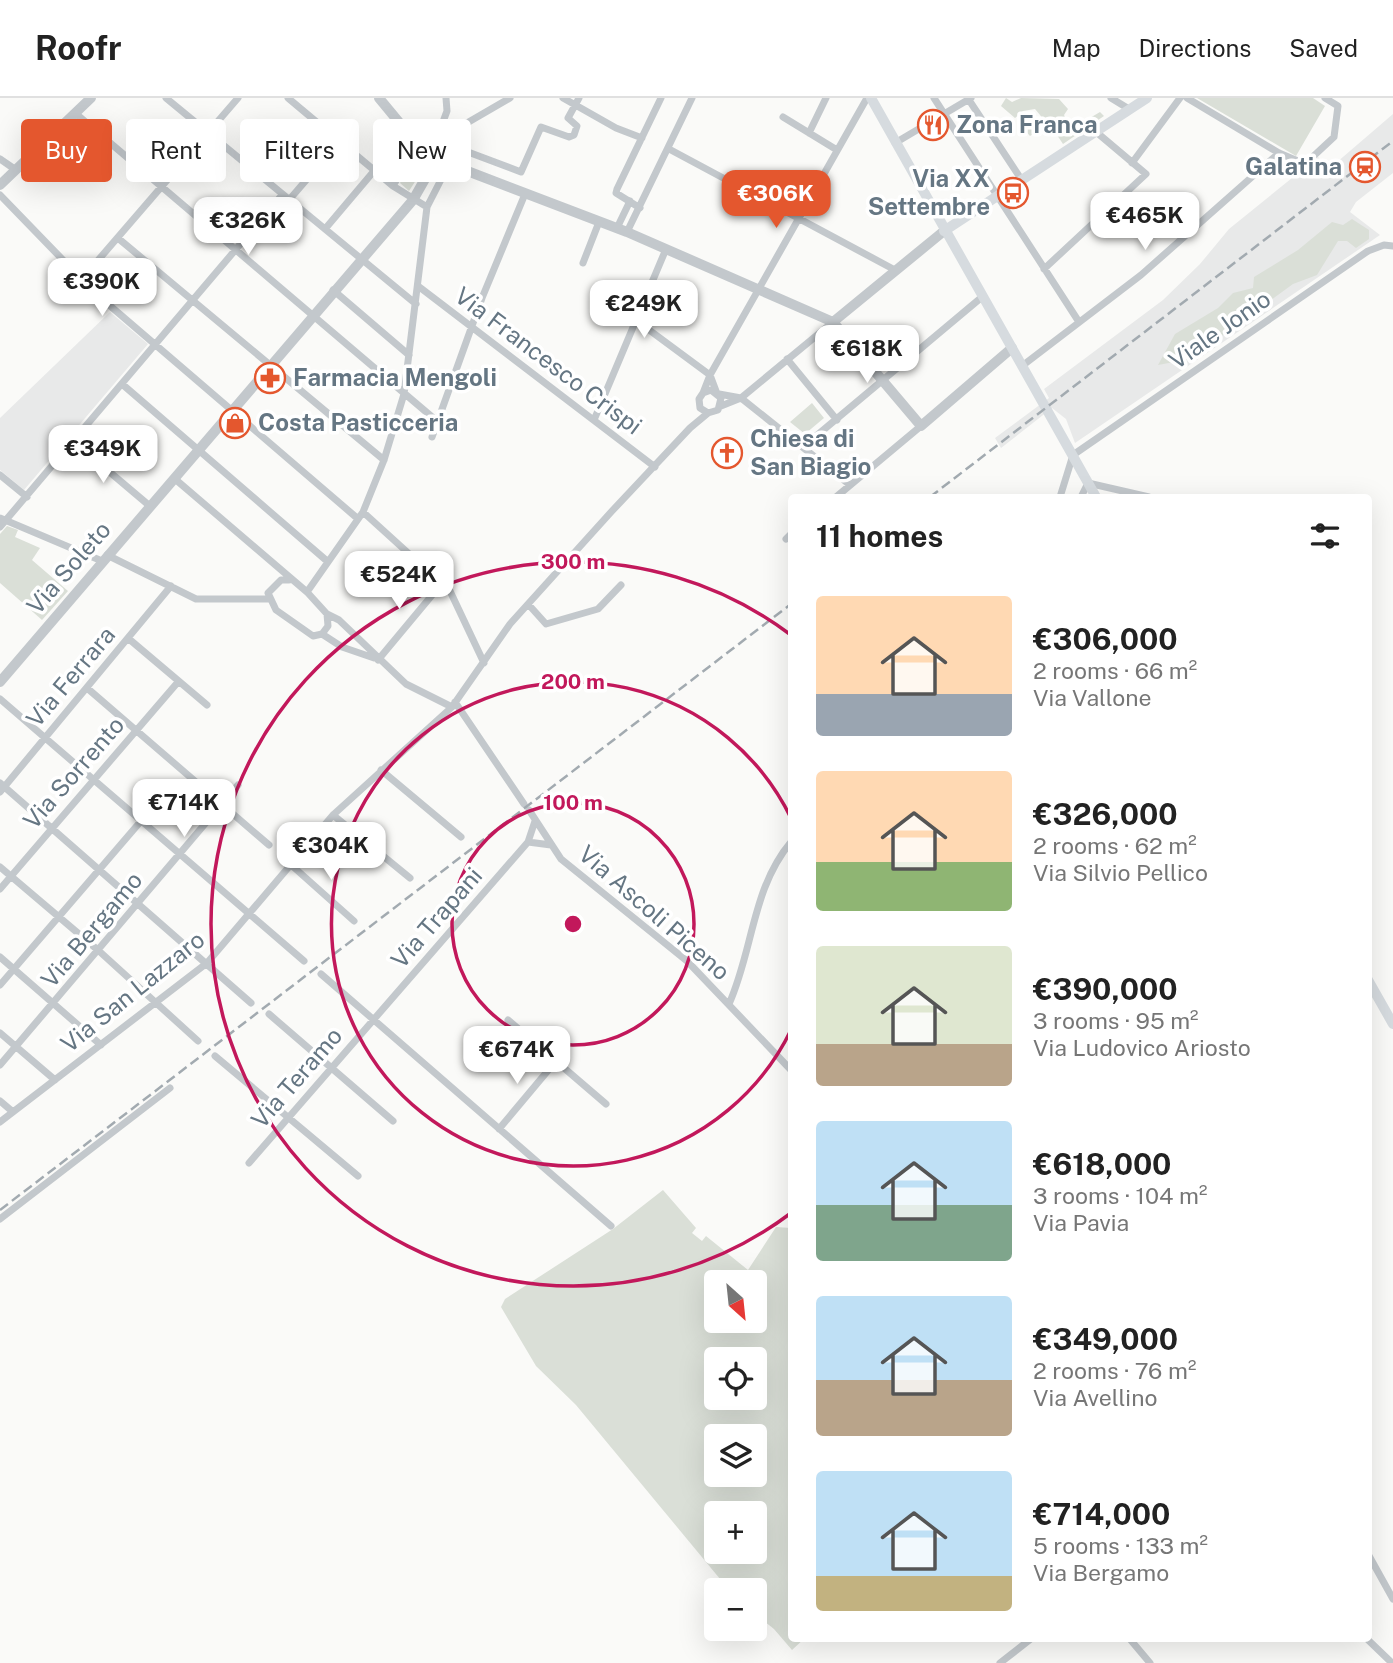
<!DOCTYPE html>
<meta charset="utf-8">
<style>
:root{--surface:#fff;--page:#f6f6f6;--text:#222;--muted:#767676;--line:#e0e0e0;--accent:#e4572e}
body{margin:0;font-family:"Public Sans",sans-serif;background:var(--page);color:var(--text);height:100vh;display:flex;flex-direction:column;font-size:26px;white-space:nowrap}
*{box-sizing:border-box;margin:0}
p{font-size:23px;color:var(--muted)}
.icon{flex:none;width:38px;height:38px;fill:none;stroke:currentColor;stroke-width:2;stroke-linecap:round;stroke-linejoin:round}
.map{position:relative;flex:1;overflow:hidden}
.side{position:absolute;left:788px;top:396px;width:584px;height:1148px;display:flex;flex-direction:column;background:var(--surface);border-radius:7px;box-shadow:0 7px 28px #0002}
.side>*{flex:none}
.top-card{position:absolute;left:21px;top:21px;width:662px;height:63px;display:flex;gap:14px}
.needle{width:46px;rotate:153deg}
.controls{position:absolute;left:704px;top:1172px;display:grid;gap:14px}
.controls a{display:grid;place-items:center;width:63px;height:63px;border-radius:7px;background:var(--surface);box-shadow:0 7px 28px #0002;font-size:35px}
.price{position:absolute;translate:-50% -60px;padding:0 16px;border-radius:14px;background:#fff;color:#222;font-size:23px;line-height:46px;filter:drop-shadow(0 2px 4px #0008)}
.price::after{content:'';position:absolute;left:50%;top:42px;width:21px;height:16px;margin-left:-10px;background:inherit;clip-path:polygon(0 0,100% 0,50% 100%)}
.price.current{background:var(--accent);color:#fff}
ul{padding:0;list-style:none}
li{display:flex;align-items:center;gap:21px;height:175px;padding:0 28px}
li span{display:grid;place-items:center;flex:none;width:196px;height:140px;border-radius:7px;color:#555}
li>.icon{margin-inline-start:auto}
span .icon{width:84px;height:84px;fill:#fffc;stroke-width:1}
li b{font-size:30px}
h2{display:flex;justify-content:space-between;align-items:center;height:84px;padding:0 28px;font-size:30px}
.chip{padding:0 24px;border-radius:7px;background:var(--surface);box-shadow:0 7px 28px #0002;font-size:24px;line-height:63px}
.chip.current{background:var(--accent);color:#fff}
header{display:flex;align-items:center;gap:42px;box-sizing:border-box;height:98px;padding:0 35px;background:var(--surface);border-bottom:2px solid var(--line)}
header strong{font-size:33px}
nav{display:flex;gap:38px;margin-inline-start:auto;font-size:24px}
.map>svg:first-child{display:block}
.built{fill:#e8e9e9}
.green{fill:#dadfd7;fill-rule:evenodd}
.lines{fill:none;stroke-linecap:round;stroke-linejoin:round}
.minor{stroke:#c3c8cc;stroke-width:7}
.tertiary{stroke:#c3c8cc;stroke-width:10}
.secondary{stroke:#d6dbdf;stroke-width:10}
.rail{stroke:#a2aab0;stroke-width:2.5;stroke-dasharray:10 5;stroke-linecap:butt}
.ring{fill:none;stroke:#c2185b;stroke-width:3.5}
.labels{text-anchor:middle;stroke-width:7;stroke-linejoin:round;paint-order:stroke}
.poi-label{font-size:24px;font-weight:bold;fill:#657683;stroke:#fff;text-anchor:start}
.street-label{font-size:24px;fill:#657683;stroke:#fff}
.centre{fill:#c2185b;stroke:#fff;stroke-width:3.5}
.ring-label{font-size:21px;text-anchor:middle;font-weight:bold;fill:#c2185b;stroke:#fff;stroke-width:7;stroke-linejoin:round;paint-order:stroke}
</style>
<header>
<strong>Roofr</strong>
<nav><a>Map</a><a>Directions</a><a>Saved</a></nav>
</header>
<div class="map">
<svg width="1393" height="1565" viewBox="0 0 1393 1565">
<rect width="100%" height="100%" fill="#fafaf8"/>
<path class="built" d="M 1393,16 L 1393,75 L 1356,104 L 1350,114 L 1380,137 L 1075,345 L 1066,321 L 1052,310 L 1001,350 L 995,340 L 1049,300 L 1044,291 L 1163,202 L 1200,166 L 1229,131 L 1318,59 L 1329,71 Z
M 110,214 L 148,246 L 24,392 L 0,372 L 0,320 Z"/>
<path class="green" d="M 1006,0 L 1012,4 L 1021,0 L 1059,1 L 1068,11 L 1064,17 L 1071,31 L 1100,14 L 1104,18 L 1063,46 L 1051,28 L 1046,27 L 1030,38 L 1023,30 L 1034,23 L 1038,28 L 1045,23 L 1035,11 L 1023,13 L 1015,20 L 1001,8 Z
M 1197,0 L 1313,0 L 1325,8 L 1296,58 Z
M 417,55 L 420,76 L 409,93 L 400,85 Z
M 1352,121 L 1369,132 L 1369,141 L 1356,150 L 1347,143 L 1338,143 L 1317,177 L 1293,186 L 1190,261 L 1158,267 L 1175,236 L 1218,210 L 1233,195 L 1253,190 L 1254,179 L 1298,152 L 1332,124 L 1343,127 Z
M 812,305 L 824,320 L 805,336 L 790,324 Z
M 7,428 L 18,432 L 15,439 L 40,450 L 32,462 L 68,493 L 42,522 L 0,485 L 0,436 Z
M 663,1092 L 696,1130 L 692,1135 L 702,1143 L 706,1138 L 748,1172 L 776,1129 L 791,1130 L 791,1540 L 805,1540 L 792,1552 L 774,1531 L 754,1515 L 754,1493 L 730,1493 L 576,1307 L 536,1268 L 501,1209 L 505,1201 L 613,1131 ZM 716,1185 L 754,1185 L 754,1223 L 716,1223 ZM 716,1262 L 754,1262 L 754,1300 L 716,1300 ZM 716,1339 L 754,1339 L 754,1377 L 716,1377 ZM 716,1416 L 754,1416 L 754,1454 L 716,1454 Z"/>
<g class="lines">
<path class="minor" d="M 166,0 L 416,206
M 288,0 L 393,88 L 427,109
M 563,0 L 616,30 L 642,40
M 934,0 L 1079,224
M 1111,0 L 1129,11
M 1187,0 L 1279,55 L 1305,66 L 1334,39 L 1338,8 L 1325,0
M 969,2 L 1021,81
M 75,15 L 438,324
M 783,19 L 837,52
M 443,24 L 460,29 L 510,0
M 809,35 L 826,0
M 895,45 L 971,0
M 669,51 L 895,172
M 431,56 L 447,13 L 446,0
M 0,61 L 16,72
M 442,63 L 460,51 L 521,74 L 541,29 L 569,39 L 574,37 L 577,28 L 568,20 L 579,0
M 1132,65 L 1180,0
M 393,88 L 417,46
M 0,97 L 94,194 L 357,420
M 289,102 L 339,44
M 640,110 L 616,95 L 617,91 L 661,0
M 617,130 L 630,103
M 325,131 L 374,73
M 627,134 L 692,0
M 119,141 L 384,362
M 583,165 L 599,124
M 1044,171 L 1146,76 L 1095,33
M 81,182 L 238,0
M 418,188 L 655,369
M 333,192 L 409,257
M 637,223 L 710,277 L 716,293
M 787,261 L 837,322
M 1022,268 L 1141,177 L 1279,55
M 122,286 L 327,463
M 703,295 L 710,277 L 867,0
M 719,296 L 741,300 L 850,387
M 721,308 L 741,300 L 833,224
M 594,322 L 666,151
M 432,339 L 482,200 L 525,96
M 73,343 L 151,409
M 803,349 L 982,199
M 0,377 L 27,399
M 175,381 L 307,494 L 327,516 L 339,522 L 406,586 L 452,609
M 836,399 L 921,328
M 1060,399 L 1073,357 L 1368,153 L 1384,147 L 1393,148
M 1081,399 L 1088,385 L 1149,399
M 363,414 L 450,493 L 484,565
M 0,420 L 102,463
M 0,429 L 282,97
M 786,441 L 791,436
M 107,457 L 196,501 L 270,501
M 289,482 L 281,482 L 268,495 L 276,512 L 313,538 L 322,536 L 328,528 L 327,516
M 307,494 L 363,414 L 384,362 L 404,296 L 427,109 L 449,66
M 528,506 L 546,526 L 598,511 L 621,487
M 322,536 L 342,549 L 374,560
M 129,541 L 207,607
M 378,562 L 443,484
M 87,590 L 269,747
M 0,601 L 304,863
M 455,604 L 524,706
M 381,672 L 461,739
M 0,685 L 251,905
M 0,694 L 171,488
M 529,712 L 561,761 L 687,863 L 791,972
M 333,717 L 410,780
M 528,744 L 551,747
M 289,765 L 354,823
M 0,769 L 99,853 L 198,943
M 0,791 L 178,584
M 0,859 L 101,947
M 321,876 L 611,1128
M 0,887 L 141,723
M 729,906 C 753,853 752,790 791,744
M 269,916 L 393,1023
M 508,922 L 606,1006
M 0,935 L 55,982
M 215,958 L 358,1078
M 0,967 L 238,687
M 0,1003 L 13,1014
M 0,1024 L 207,865 L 333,717 L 452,609 L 510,526 L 612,413 L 690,330 L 708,315 L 718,312 L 721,300 L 711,292 L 703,295 L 699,301 L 700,310 L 708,315
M 499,1031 L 556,963
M 249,1065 L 528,744 L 535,723
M 0,1121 L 170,990
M 1368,1456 L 1393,1501
M 1129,1540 L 1150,1565
M 1366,1540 L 1392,1565
M 1000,1565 L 1032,1540"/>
<path class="tertiary" d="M 379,0 L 417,46 L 449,66 L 627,134 L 833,224 L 921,328 L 1012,250
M 0,87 L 91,0
M 833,224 L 944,133
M 0,584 L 413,102 L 437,60"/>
<path class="secondary" d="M 871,0 L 1096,399
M 944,133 L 1147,0
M 1368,882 L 1393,926"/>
<path class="rail" d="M 930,399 L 1393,43
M 0,1112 L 791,506"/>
</g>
<g class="ring">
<circle cx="573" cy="826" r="121"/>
<path d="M791 932A242 242 0 1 1 791 720"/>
<path d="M791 1115A362 362 0 1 1 791 537"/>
</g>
<defs>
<g id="restaurant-ring" transform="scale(1.575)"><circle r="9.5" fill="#fff" stroke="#e4572e" stroke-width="1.5"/><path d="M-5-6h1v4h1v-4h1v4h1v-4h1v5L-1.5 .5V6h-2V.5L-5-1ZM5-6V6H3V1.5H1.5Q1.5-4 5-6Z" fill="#e4572e"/></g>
<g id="station-ring" transform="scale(1.575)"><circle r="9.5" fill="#fff" stroke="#e4572e" stroke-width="1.5"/><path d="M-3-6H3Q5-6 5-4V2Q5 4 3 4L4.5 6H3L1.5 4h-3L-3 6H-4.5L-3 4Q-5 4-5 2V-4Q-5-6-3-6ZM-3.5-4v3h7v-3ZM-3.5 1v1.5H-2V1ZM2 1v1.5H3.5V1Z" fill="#e4572e"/></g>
<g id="bus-ring" transform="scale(1.575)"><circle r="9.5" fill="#fff" stroke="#e4572e" stroke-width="1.5"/><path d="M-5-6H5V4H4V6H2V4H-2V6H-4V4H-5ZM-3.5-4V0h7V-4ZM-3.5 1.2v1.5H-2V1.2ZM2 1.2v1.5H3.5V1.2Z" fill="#e4572e"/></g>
<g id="pharmacy-ring" transform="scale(1.575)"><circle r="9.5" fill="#fff" stroke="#e4572e" stroke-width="1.5"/><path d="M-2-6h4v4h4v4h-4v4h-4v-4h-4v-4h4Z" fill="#e4572e"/></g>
<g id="shop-ring" transform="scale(1.575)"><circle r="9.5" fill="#fff" stroke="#e4572e" stroke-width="1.5"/><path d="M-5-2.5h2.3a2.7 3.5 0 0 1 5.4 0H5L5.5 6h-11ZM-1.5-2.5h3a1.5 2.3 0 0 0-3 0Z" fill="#e4572e"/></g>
<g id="church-ring" transform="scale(1.575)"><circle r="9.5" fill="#fff" stroke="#e4572e" stroke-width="1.5"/><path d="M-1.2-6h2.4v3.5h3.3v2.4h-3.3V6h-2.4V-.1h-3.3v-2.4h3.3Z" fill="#e4572e"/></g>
</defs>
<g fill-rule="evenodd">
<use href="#restaurant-ring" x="933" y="27"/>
<use href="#station-ring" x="1365" y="69"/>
<use href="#bus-ring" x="1013" y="95"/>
<use href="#pharmacy-ring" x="270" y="280"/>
<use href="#shop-ring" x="235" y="325"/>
<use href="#church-ring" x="727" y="355"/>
</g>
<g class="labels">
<g class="poi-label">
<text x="956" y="35">Zona Franca</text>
<text x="1342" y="77" text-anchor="end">Galatina</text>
<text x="990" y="89" text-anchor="end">Via XX<tspan x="990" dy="28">Settembre</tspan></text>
<text x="293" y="288">Farmacia Mengoli</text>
<text x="258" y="333">Costa Pasticceria</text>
<text x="750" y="349">Chiesa di<tspan x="750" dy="28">San Biagio</tspan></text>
</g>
<g class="street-label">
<text transform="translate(1220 232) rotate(-35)" y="8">Viale Jonio</text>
<text transform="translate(548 263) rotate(37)" y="8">Via Francesco Crispi</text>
<text transform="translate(69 470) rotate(-49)" y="8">Via Soleto</text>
<text transform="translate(71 579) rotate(-50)" y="8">Via Ferrara</text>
<text transform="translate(74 675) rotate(-49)" y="8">Via Sorrento</text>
<text transform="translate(654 815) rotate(41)" y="8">Via Ascoli Piceno</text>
<text transform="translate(437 820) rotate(-49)" y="8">Via Trapani</text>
<text transform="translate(92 832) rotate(-50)" y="8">Via Bergamo</text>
<text transform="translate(133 894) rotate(-39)" y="8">Via San Lazzaro</text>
<text transform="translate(297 980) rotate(-49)" y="8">Via Teramo</text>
</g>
</g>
<circle cx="573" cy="826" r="10" class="centre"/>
<g class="ring-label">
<text x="573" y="471">300 m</text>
<text x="573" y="591">200 m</text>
<text x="573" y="712">100 m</text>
</g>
</svg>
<div class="controls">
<a><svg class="needle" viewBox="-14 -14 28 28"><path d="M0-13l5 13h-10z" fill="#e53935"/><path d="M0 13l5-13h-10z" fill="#767676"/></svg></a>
<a><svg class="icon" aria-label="locate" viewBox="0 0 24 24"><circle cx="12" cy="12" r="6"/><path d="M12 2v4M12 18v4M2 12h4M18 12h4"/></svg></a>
<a><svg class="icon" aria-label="layers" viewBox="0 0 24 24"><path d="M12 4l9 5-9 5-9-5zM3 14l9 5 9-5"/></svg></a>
<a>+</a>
<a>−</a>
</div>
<b class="price current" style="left:776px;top:132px">€306K</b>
<b class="price" style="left:1145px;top:154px">€465K</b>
<b class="price" style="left:248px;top:159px">€326K</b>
<b class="price" style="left:102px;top:220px">€390K</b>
<b class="price" style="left:644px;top:242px">€249K</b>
<b class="price" style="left:867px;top:287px">€618K</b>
<b class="price" style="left:103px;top:387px">€349K</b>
<b class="price" style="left:399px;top:513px">€524K</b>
<b class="price" style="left:184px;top:741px">€714K</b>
<b class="price" style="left:331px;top:784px">€304K</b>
<b class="price" style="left:517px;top:988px">€674K</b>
<div class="top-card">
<a class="chip current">Buy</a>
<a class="chip">Rent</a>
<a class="chip">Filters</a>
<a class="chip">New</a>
</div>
<section class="side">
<h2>11 homes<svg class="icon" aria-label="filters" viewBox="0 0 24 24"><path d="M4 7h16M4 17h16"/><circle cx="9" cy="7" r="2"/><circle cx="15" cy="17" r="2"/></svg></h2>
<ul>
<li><span style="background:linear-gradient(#ffd9b3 70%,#9aa5b1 0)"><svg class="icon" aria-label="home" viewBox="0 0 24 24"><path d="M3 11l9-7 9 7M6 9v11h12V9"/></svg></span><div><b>€306,000</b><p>2 rooms · 66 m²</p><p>Via Vallone</p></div></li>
<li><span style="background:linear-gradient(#ffd9b3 65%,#8fb573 0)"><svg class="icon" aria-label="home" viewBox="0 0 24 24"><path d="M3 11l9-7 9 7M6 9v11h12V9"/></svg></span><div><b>€326,000</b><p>2 rooms · 62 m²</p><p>Via Silvio Pellico</p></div></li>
<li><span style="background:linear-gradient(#dfe7d0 70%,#b9a48a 0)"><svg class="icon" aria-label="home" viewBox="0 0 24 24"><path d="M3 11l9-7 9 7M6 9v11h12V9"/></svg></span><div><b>€390,000</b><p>3 rooms · 95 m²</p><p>Via Ludovico Ariosto</p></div></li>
<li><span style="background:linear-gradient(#bfe0f5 60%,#7fa58c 0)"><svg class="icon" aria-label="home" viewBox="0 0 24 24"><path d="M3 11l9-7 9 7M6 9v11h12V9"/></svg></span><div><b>€618,000</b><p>3 rooms · 104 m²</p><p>Via Pavia</p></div></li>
<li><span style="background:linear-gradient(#bfe0f5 60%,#b9a48a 0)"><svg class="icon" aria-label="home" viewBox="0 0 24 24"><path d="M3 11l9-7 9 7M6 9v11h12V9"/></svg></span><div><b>€349,000</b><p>2 rooms · 76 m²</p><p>Via Avellino</p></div></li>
<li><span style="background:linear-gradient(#bfe0f5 75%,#c2b280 0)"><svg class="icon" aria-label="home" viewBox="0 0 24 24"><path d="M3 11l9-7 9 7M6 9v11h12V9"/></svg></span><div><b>€714,000</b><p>5 rooms · 133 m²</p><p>Via Bergamo</p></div></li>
</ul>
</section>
</div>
